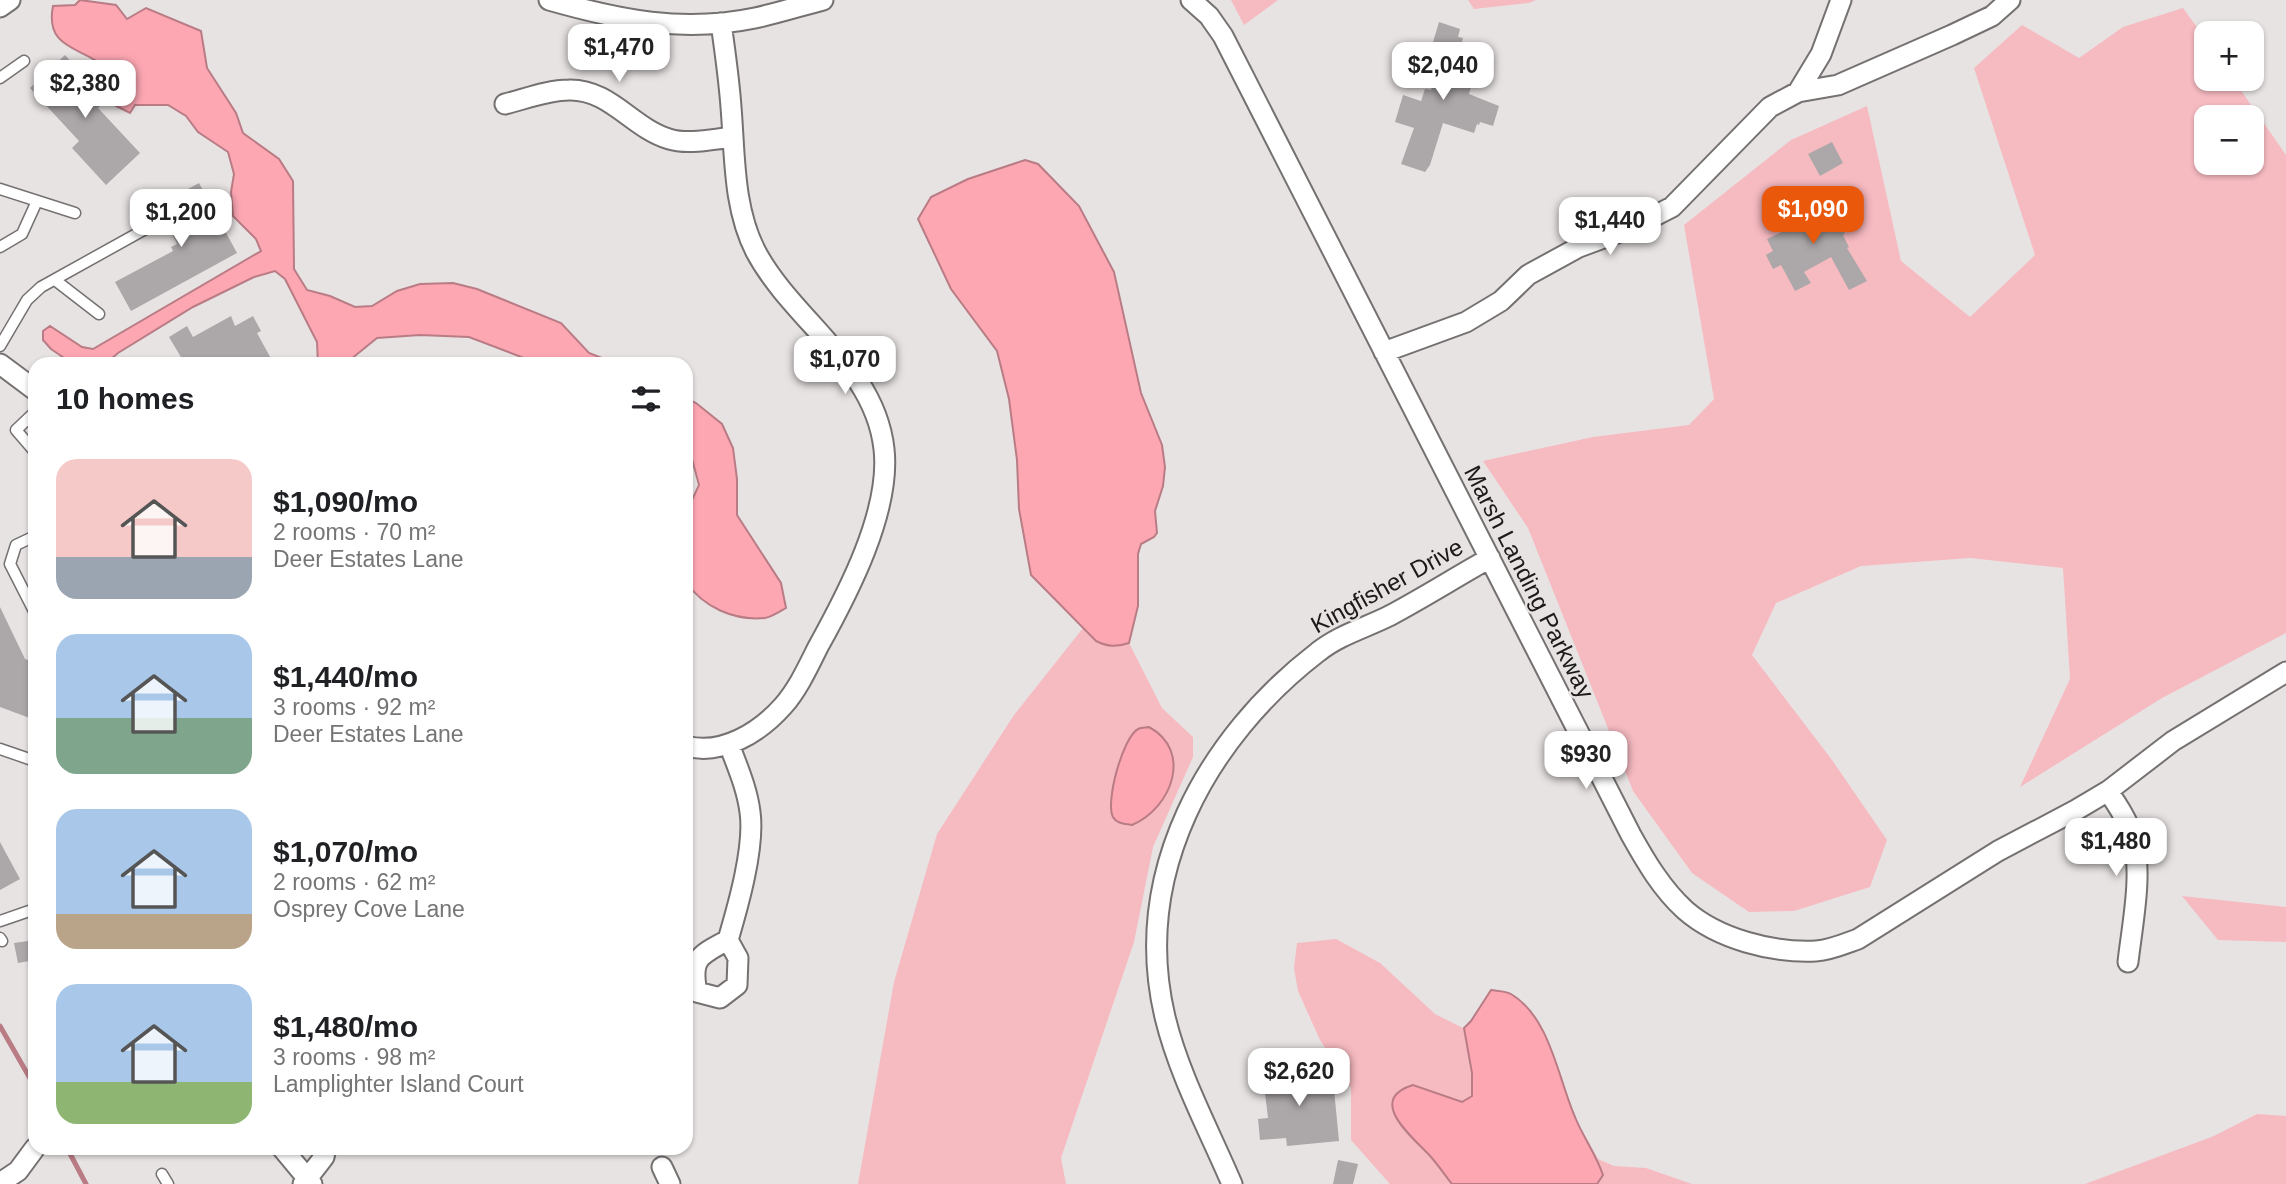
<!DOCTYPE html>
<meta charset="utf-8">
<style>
:root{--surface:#fff;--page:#f6f6f6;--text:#202124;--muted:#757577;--accent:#ea580c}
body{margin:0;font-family:Helvetica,sans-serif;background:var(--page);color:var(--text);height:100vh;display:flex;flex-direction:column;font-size:26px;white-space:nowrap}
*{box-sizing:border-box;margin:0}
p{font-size:23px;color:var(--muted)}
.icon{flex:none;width:38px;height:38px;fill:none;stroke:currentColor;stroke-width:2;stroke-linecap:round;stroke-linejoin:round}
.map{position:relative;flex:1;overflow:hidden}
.sheet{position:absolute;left:28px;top:357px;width:665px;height:798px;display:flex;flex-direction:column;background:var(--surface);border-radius:21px;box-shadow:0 2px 5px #0004}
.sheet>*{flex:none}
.tools{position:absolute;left:2194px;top:21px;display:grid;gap:14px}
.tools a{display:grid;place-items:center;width:70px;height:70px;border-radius:14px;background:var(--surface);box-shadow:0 2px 5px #0004;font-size:35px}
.price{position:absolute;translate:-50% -60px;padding:0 16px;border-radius:14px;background:#fff;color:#222;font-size:23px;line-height:46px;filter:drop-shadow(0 2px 4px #0008)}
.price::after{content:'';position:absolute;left:50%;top:42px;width:21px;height:16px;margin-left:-10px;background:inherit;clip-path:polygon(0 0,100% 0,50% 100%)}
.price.selected{background:var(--accent);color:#fff}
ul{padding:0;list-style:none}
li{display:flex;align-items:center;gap:21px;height:175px;padding:0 28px}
li span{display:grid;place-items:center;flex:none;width:196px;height:140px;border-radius:21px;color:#555}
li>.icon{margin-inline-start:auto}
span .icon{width:84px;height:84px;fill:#fffc;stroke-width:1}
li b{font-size:30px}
h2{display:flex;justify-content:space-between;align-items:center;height:84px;padding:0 28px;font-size:30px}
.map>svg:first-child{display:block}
.green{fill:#f6bac1;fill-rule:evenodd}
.water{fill:#fda7b3;stroke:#b97c85;stroke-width:2}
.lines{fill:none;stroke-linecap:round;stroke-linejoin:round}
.stream{stroke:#b97c85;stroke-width:5}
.building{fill:#aca7a8}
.lane-casing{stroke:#757171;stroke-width:13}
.street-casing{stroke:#757171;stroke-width:23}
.lane{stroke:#fff;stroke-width:10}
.street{stroke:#fff;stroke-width:19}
.labels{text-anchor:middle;stroke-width:5;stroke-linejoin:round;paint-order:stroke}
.street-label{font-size:24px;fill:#1b1919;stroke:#e8e3e3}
</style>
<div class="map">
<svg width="2286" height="1184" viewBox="0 0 2286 1184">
<rect width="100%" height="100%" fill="#e8e3e3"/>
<path class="green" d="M 1231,0 L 1278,0 L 1244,25 Z
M 1468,0 L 1536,0 L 1529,3 L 1474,9 Z
M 2183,8 L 2207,41 L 2207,79 L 2233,79 L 2286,155 L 2286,633 L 2162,698 L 2020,787 L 2070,679 L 2063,568 L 1970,558 L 1861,566 L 1776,603 L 1752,655 L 1832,760 L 1887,840 L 1870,887 L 1794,911 L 1749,912 L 1692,873 L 1633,791 L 1528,528 L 1483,461 L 1593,437 L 1689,425 L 1714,399 L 1684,225 L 1791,140 L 1867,106 L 1901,261 L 1970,317 L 2035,255 L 1974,68 L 2022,25 L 2079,58 L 2123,27 ZM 2207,117 L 2252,117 L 2252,163 L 2207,163 Z
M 1083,628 C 1096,642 1110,649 1129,643 L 1162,708 L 1193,737 L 1193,757 L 1153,847 L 1134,942 L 1061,1158 L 1066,1184 L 858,1184 L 894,982 L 937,834 L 1014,715 Z
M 2182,896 L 2286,907 L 2286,942 L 2218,940 Z
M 1336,939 L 1380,963 L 1435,1014 L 1463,1028 L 1471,1021 L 1491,990 L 1510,993 L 1535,1016 L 1554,1058 L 1575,1118 L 1598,1159 L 1614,1166 L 1646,1168 L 1692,1184 L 1390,1184 L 1351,1140 L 1351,1088 L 1320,1040 L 1298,991 L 1294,968 L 1297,943 Z
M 2257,1114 L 2286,1116 L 2286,1184 L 2085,1184 L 2214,1136 Z"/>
<path class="water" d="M 80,0 L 116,5 L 127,19 L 146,8 L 201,31 L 207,68 L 236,113 L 243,133 L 279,159 L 293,181 L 294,269 L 307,290 L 330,296 L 355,307 L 372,306 L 397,291 L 420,284 L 453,283 L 477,289 L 561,323 L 589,353 L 617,364 L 530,364 L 524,358 L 469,337 L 420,335 L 377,338 L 345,364 L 318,364 L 317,342 L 285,279 L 275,271 L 254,277 L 193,307 L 118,353 L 105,364 L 73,364 L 51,349 L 43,340 L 43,331 L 50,326 L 82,347 L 93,349 L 261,251 L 256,239 L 233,216 L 231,192 L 234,174 L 228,152 L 198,132 L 186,116 L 168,105 L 135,105 L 130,113 L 116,106 C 116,98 116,85 113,78 C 95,45 43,56 53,6 L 75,5 Z
M 1025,160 L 1038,164 L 1079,206 L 1114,272 L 1141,393 L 1162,445 L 1165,467 L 1163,486 L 1155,511 L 1157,533 L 1154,537 L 1141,544 L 1138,554 L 1138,606 L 1129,643 C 1117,647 1108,647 1096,641 L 1031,575 L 1019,509 L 1017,460 L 1009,399 L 997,351 L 951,289 L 918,219 L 931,197 L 968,179 Z
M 686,398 L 696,403 L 722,424 L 733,448 L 737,479 L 737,515 L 781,583 L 786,608 C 779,612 772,617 765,618 C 734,621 703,607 686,582 L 686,513 L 699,485 L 692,459 L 686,455 Z
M 1149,727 C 1193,751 1172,808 1132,825 C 1126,824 1117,824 1113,817 C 1105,802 1123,737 1138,729 C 1142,727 1146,728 1149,727 Z
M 1491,990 C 1497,991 1506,991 1511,994 C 1550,1017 1558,1078 1575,1117 C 1583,1137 1596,1154 1603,1175 L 1597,1184 L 1452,1184 C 1445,1175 1438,1165 1431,1157 C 1415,1139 1364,1100 1413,1085 L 1462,1102 L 1472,1096 L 1472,1073 L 1464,1028 L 1471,1021 Z"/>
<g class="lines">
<path class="stream" d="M 0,1026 L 35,1087
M 67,1148 L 86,1184"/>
</g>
<path class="building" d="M 1439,22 L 1460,29 L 1458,37 L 1463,38 L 1460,49 L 1465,57 L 1461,69 L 1475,73 L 1469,94 L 1499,106 L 1493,126 L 1480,122 L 1479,125 L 1477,124 L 1474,133 L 1443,123 L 1430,165 L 1425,172 L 1401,164 L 1414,128 L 1395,122 L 1403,95 L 1421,101 L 1425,89 L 1431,90 L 1439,63 L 1428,59 Z
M 65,55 L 106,100 L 98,108 L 140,153 L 106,185 L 72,148 L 79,141 L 30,88 Z
M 1832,142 L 1843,163 L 1820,176 L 1808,154 Z
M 199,183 L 237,253 L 131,311 L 115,282 L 173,251 L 171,247 L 177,244 L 158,205 Z
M 1815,191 L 1829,219 L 1836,215 L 1845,234 L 1843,235 L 1849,247 L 1847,248 L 1867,281 L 1849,290 L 1831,257 L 1804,272 L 1811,283 L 1795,291 L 1781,265 L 1773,269 L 1766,255 L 1773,251 L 1767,239 L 1804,221 L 1794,202 Z
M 231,316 L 235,326 L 253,316 L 261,331 L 257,333 L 274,364 L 185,364 L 169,337 L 187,326 L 193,337 Z
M 0,607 L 25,659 L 35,662 L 35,720 L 0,707 Z
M 0,842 L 20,879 L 0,890 Z
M 35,940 L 35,960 L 18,963 L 14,943 Z
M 1308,1066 L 1310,1081 L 1333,1079 L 1339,1141 L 1287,1146 L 1286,1138 L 1260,1140 L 1258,1119 L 1268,1118 L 1265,1093 L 1269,1092 L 1267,1070 Z
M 1338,1160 L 1358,1164 L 1353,1184 L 1333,1184 Z"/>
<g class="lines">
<g class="lane-casing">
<path id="lane" d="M 0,78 L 24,61
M 0,189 L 75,213
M 0,247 L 22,234 L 37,201
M 55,280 L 99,314
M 0,346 L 27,300 L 41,287 L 158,222
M 35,412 L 16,430 L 35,452
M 35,536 L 16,545 L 10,564 L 35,613
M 0,749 L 35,761
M 0,921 L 35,909
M 0,938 L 2,941
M 162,1174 L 168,1184"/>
</g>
<g class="street-casing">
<path id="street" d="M 549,0 C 619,20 683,33 755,18 C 778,13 800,6 823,0
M 1191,0 L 1209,16 L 1223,36 L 1631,835 C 1646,862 1662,889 1685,910 C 1718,939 1772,953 1816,951 C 1831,950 1844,944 1858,939 L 1998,851 L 2076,810 L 2108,791 L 2173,741 L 2286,672
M 0,7 L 10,0
M 1798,92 L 1821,54 L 1841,0
M 505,104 C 525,99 548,90 569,90 C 610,89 632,128 669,139 C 688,145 713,139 733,137
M 1384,352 L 1466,322 L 1501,301 L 1528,275 L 1579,247 L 1633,227 L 1672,207 L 1770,107 L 1798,92 L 1838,85 L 1952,35 L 1992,16 L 2010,0
M 0,364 L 35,390
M 686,746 C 722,756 760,732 783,706 C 798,689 808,667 818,647 C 848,593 891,511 884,449 C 875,366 793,321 756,252 C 733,208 735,155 731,107 C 729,79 725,51 721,23
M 2108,791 C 2118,806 2128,821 2133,838 C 2143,874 2132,926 2128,962
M 728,940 C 738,906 755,847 750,812 C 747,788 737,766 729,744
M 728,940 L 738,958 L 737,985 L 720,998 L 697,992 C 690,958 700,955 728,940 Z
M 282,1148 L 312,1184
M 662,1167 L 670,1184
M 0,1183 L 18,1171 L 35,1148
M 303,1184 L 324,1157 L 326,1148
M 1232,1184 C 1209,1130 1179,1075 1165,1017 C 1131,874 1206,738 1318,652 C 1339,635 1365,628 1389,616 C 1423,598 1456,577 1490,558"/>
</g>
<use href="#lane" class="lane"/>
<use href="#street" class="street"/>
</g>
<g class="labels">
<g class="street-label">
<text transform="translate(1529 582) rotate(63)" y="8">Marsh Landing Parkway</text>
<text transform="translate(1387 586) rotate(-29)" y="8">Kingfisher Drive</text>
</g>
</g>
</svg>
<div class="tools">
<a>+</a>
<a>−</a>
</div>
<b class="price" style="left:619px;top:84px">$1,470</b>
<b class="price" style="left:1443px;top:102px">$2,040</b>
<b class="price" style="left:85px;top:120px">$2,380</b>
<b class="price selected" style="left:1813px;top:246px">$1,090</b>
<b class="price" style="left:181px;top:249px">$1,200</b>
<b class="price" style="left:1610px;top:257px">$1,440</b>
<b class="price" style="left:845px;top:396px">$1,070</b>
<b class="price" style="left:1586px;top:791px">$930</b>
<b class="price" style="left:2116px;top:878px">$1,480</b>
<b class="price" style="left:1299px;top:1108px">$2,620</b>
<section class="sheet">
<h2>10 homes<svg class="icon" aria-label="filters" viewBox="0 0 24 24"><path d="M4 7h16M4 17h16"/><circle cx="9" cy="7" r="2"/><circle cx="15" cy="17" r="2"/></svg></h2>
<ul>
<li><span style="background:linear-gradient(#f6c9c9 70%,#9aa5b1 0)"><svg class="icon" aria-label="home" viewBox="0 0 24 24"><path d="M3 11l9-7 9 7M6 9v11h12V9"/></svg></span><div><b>$1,090/mo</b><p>2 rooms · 70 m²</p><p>Deer Estates Lane</p></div></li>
<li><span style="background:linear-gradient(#a9c7e8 60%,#7fa58c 0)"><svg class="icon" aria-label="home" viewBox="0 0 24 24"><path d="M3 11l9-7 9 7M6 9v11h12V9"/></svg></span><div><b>$1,440/mo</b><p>3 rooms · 92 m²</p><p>Deer Estates Lane</p></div></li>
<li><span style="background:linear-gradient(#a9c7e8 75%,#b9a48a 0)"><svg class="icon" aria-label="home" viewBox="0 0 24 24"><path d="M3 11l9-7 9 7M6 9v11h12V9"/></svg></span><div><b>$1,070/mo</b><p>2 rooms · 62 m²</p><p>Osprey Cove Lane</p></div></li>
<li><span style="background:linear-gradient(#a9c7e8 70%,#8fb573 0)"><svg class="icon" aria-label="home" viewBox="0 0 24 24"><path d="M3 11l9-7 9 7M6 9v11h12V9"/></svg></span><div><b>$1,480/mo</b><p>3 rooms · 98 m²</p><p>Lamplighter Island Court</p></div></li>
</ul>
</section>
</div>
